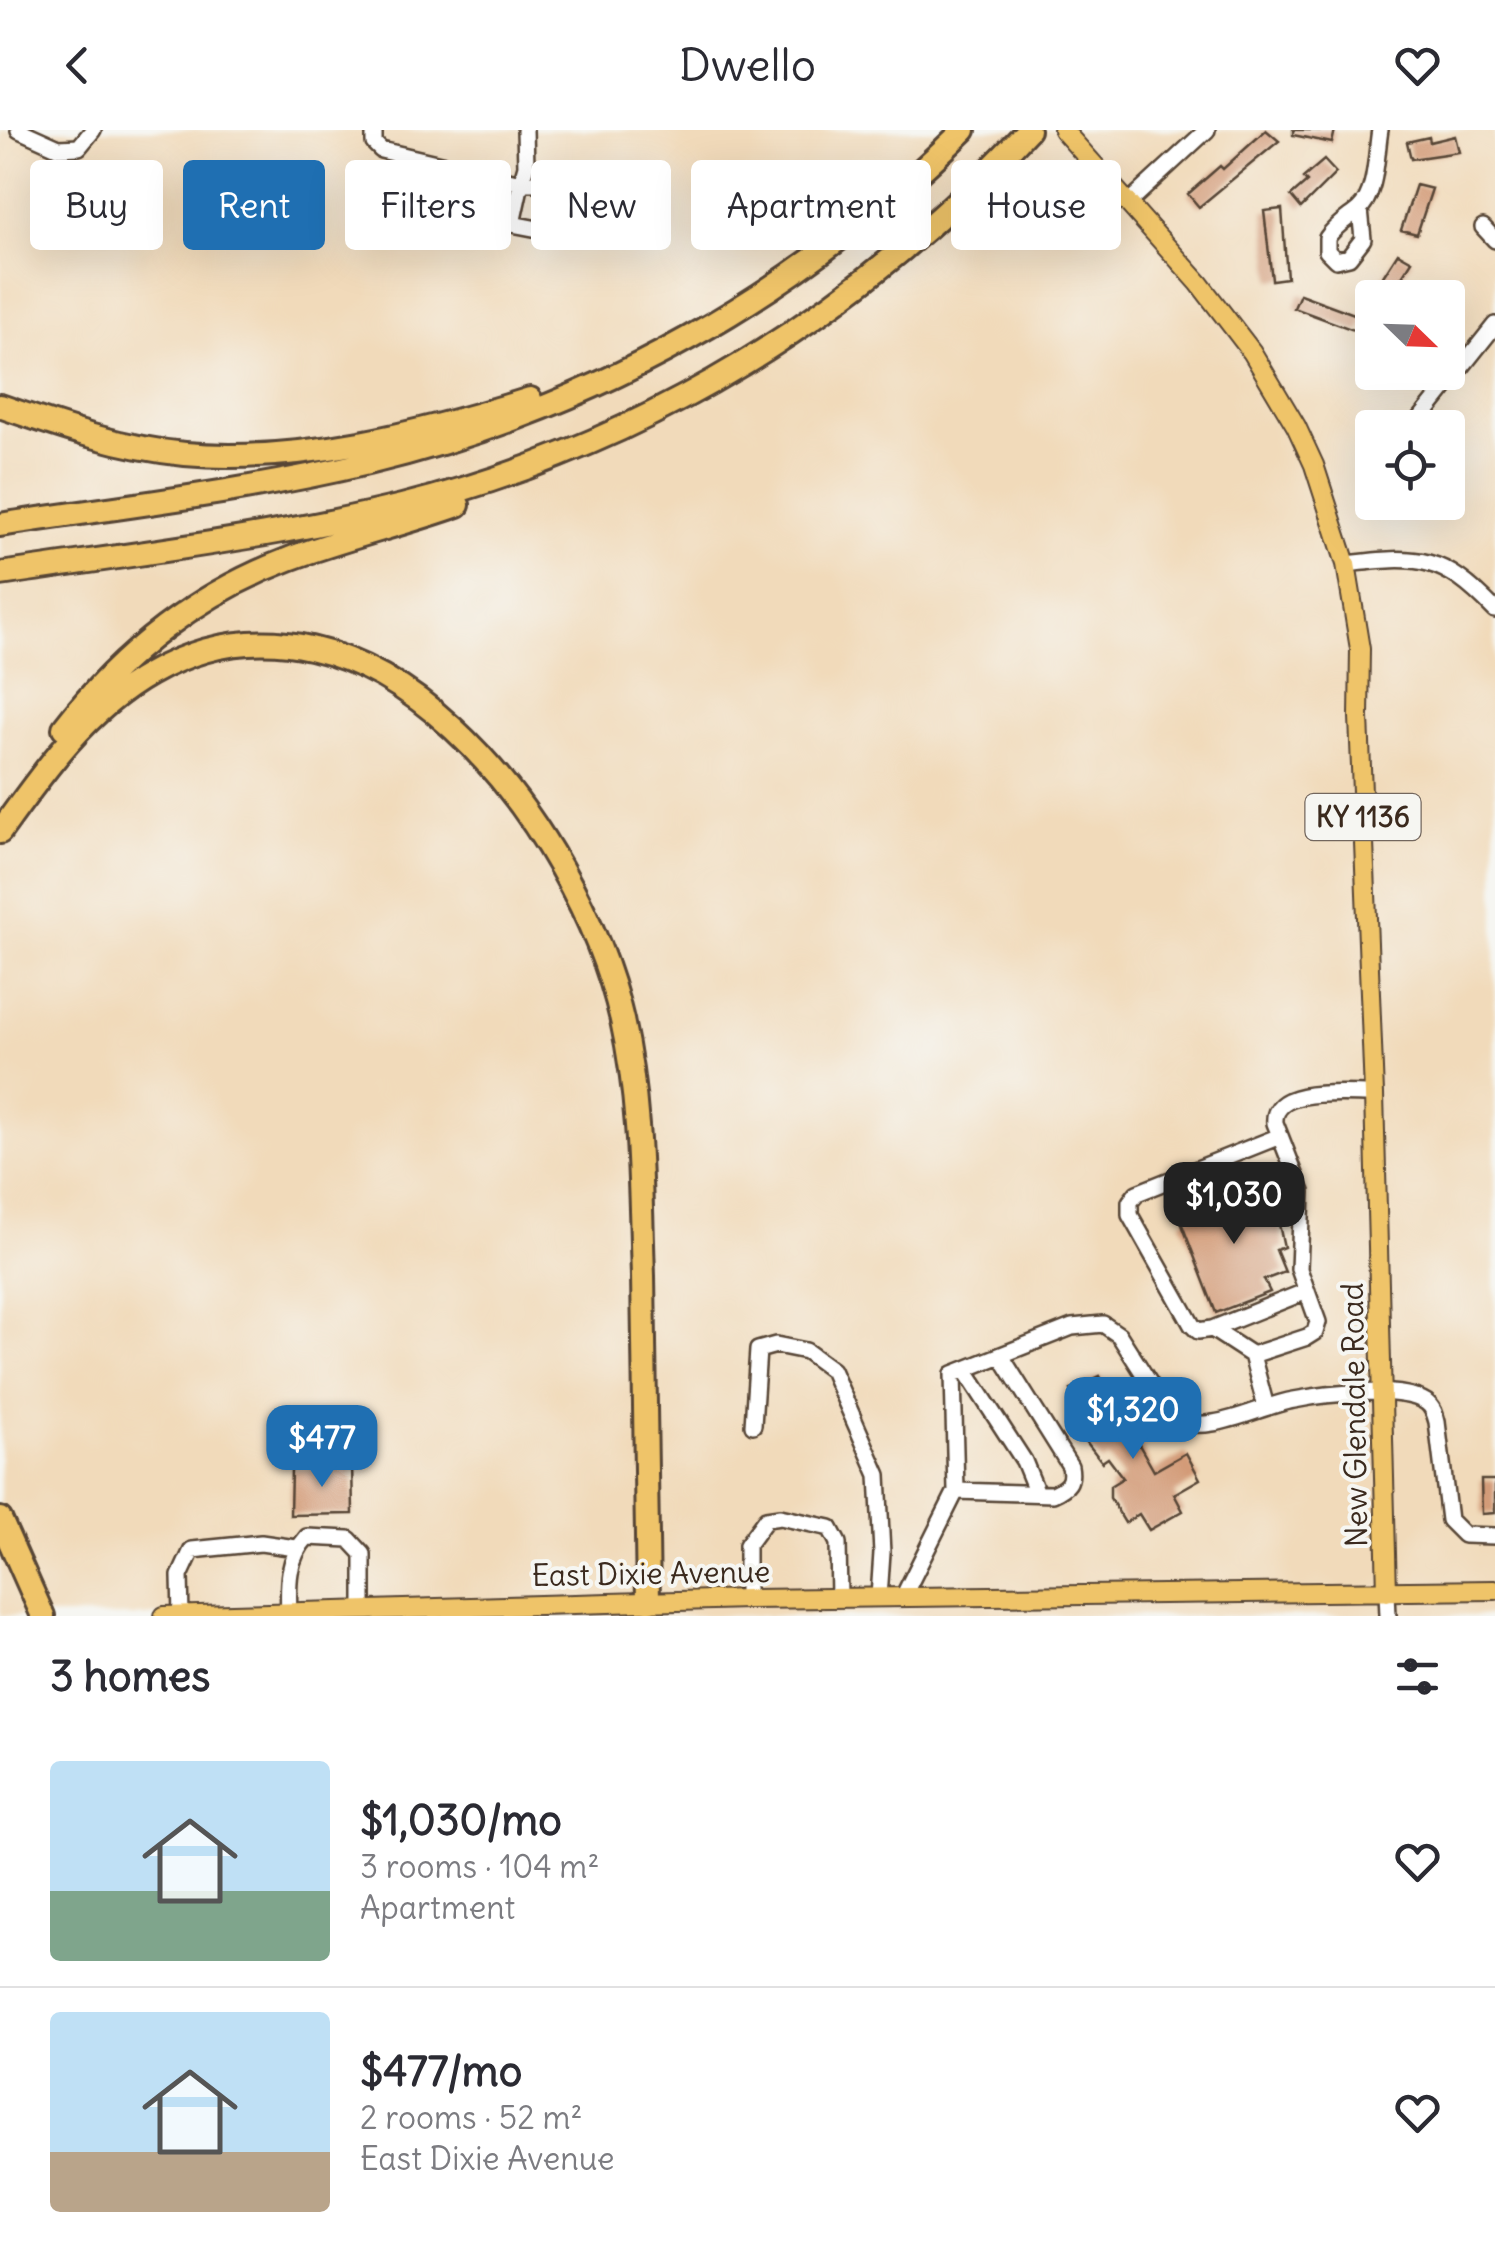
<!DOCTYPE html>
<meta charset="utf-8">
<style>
:root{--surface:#fff;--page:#f7f7f7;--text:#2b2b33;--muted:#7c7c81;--line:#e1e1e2;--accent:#1f6fb2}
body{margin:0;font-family:Delius,sans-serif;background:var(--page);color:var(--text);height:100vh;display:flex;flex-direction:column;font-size:38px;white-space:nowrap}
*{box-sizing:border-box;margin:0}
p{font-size:32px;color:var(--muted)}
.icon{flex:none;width:55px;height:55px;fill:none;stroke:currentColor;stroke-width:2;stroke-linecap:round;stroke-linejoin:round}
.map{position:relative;height:1486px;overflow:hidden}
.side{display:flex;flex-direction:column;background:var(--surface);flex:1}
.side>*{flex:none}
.top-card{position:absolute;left:30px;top:30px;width:1435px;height:90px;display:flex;gap:20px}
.needle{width:65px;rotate:113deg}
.fabs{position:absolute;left:1355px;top:150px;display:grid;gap:20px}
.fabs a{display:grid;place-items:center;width:110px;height:110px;border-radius:10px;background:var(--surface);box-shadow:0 10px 40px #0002;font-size:50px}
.price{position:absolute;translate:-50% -85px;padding:0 22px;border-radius:20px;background:var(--accent);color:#fff;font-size:32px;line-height:65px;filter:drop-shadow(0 2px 5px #0008)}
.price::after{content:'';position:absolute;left:50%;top:60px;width:30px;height:22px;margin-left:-15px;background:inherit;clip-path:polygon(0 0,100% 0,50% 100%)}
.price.selected{background:#222;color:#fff}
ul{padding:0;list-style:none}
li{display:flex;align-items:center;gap:30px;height:250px;padding:0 50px}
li+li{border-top:2px solid var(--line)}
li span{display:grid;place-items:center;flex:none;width:280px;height:200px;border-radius:10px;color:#555}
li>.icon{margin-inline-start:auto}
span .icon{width:120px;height:120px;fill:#fffc;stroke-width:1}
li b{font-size:42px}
h2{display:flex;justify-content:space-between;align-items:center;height:120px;padding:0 50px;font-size:42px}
.chip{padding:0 35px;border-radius:10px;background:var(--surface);box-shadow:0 10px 40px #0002;font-size:35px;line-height:90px}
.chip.selected{background:var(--accent);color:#fff}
header{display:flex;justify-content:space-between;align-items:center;height:130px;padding:0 50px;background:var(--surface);font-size:45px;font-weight:600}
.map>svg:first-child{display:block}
.building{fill:#d39b78}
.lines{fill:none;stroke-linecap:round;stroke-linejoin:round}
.minor-casing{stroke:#564435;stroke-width:20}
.major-casing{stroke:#564435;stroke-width:22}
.highway-casing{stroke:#564435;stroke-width:28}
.minor{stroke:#fff;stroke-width:15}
.major{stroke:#efc469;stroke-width:18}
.highway{stroke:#efc469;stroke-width:22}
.labels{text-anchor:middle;stroke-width:8;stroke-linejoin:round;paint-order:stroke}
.shield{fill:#f6f6f2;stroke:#73675e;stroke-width:2.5}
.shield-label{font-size:28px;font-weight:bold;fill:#3b2a1e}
.street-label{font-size:30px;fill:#3b2a1e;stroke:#f6f6f2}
</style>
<header><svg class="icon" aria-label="back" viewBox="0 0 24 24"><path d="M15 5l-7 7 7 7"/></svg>Dwello<svg class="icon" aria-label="heart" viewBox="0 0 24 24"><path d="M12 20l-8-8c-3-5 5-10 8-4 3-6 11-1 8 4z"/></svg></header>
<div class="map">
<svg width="1495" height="1486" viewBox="0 0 1495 1486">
<rect width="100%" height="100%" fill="#f6f6f2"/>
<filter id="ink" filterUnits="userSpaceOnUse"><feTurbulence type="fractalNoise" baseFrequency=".01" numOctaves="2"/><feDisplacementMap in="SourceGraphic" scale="20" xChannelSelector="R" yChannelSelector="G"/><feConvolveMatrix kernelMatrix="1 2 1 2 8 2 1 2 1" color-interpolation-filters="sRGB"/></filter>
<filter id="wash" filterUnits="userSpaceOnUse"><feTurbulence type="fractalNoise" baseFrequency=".0048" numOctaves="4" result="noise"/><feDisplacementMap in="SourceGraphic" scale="40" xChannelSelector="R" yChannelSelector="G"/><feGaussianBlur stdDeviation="2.25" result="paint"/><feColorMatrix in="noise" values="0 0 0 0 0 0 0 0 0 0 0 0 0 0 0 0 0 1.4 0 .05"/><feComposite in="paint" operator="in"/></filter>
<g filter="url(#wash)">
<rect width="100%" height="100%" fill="#f1daba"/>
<g id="blocks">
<path class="building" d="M 1266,0 L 1279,11 L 1199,77 L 1188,64 L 1220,36 L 1223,39 Z
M 1293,0 L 1335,0 L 1332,13 L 1293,5 Z
M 1455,6 L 1459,22 L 1411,29 L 1407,12 L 1429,7 L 1430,12 Z
M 1324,30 L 1336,43 L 1301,78 L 1291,66 L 1307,52 L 1303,48 Z
M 1416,55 L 1432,59 L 1417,104 L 1401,100 Z
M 1282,79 L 1287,148 L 1272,150 L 1264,81 Z
M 1398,123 L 1412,131 L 1388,168 L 1375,159 Z
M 1300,164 L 1365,188 L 1359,202 L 1294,178 Z
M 1236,1057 L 1243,1068 L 1259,1062 L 1267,1083 L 1271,1082 L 1278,1090 L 1284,1117 L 1276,1120 L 1285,1142 L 1264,1150 L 1270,1162 L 1216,1183 L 1181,1092 L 1192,1084 L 1188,1076 Z
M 1100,1246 L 1154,1341 L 1186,1323 L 1200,1349 L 1174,1364 L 1183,1381 L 1149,1400 L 1139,1384 L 1125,1393 L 1110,1368 L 1110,1356 L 1123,1348 L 1108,1328 L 1102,1332 L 1085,1310 L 1084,1298 L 1099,1264 L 1080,1274 L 1071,1260 Z
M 352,1331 L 353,1384 L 290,1385 L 291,1339 L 332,1338 L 332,1332 Z
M 1481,1350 L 1495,1350 L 1495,1383 L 1482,1384 Z"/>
</g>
</g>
<g filter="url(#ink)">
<use href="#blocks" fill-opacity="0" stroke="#564435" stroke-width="2.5"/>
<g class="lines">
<g class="minor-casing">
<path id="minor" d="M 19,0 L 59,18 L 79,17 L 93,0
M 374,0 L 374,13 L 381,20 L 521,53 L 526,36 L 525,0
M 599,41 L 608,82
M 536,53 L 521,53 L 512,94 L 538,99
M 1128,73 L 1207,0
M 1360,79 L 1363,109 L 1349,127 L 1336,130 L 1327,121 L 1327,108 C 1336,95 1347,89 1358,80 C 1377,65 1376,22 1380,0
M 1483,97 L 1495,110
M 1413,298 L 1495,195
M 1346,434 C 1419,425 1442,425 1495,480
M 1280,1006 L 1137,1063 L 1130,1072 L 1130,1085 L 1192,1195 L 1198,1201 L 1212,1199 L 1252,1225 L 1307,1207 L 1315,1202 L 1318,1192 L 1299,1139 L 1302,1062 L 1275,993 C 1271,955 1349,965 1374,964
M 1212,1199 L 1307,1161
M 1252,1225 L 1266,1277
M 965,1240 L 1024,1331 L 1037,1363
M 753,1295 L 758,1220 L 776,1215 L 806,1221 L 832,1240 L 878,1345 L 882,1423 L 879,1467
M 956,1361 L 1053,1364 C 1068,1357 1073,1352 1070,1336 L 1001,1226
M 1387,1462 L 1388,1486
M 903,1467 L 956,1361 L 953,1244 L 1072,1197 L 1103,1194 L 1119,1205 L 1173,1290 C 1212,1305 1255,1277 1294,1270 C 1324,1264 1401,1255 1426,1272 C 1433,1277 1435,1284 1437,1292 L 1449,1390 L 1464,1405 L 1495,1406
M 747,1469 L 747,1415 L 766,1389 L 780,1387 L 830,1398 L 838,1413 L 839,1468
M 181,1486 L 180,1446 L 192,1420 L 261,1413 L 296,1418
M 289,1486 C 288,1456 286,1430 307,1407 L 349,1409 L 363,1424 L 363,1479"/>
</g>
<g class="major-casing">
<path id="major" d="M 1063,0 L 1199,153 L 1252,222 L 1296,296 L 1314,335 L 1346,434 L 1360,519 L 1359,587 L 1374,964 L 1387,1462
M 164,1486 L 747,1469 L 1495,1460"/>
</g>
<g class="highway-casing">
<path id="highway" d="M 0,276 C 60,297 121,318 185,324 C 299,334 422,303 530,269
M 0,395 C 122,376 247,362 368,333 C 595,279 798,164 964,0
M 0,444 C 134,424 270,408 402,376 C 645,315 858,183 1028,0
M 64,598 C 122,522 199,463 289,429 C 344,408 402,395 458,375
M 0,702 C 42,643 86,580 150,544 C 372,418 579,700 622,890 C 641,975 640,1060 643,1146 C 645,1255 647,1363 648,1471
M 0,1389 L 43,1486"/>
</g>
<use href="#minor" class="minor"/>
<use href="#major" class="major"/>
<use href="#highway" class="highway"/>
</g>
</g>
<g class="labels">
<rect class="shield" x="1305.5" y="664" width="115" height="46" rx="8"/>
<g class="shield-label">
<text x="1363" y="697">KY 1136</text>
</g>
<g class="street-label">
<text transform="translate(1355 1285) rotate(-91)" y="10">New Glendale Road</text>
<text transform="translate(651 1444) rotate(-1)" y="10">East Dixie Avenue</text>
</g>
</g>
</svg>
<div class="fabs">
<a><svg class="needle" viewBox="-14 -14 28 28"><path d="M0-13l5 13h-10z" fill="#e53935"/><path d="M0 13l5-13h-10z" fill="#7c7c81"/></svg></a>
<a><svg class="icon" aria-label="locate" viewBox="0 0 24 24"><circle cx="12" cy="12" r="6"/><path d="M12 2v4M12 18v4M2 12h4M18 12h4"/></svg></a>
</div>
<b class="price selected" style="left:1234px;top:1117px">$1,030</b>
<b class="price" style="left:1133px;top:1332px">$1,320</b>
<b class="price" style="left:322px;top:1360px">$477</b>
<div class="top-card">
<a class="chip">Buy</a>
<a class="chip selected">Rent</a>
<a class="chip">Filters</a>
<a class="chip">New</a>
<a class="chip">Apartment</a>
<a class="chip">House</a>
</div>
</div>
<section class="side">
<h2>3 homes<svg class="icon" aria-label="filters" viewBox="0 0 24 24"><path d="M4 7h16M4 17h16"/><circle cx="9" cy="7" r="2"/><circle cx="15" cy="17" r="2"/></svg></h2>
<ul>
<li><span style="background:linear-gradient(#bfe0f5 65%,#7fa58c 0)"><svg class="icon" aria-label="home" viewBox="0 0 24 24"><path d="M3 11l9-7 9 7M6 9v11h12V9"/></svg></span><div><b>$1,030/mo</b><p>3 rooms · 104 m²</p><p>Apartment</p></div><svg class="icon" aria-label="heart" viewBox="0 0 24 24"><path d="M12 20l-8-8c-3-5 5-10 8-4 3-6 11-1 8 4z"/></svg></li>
<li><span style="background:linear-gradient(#bfe0f5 70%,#b9a48a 0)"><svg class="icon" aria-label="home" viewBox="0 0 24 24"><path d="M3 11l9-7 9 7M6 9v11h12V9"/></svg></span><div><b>$477/mo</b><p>2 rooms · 52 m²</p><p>East Dixie Avenue</p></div><svg class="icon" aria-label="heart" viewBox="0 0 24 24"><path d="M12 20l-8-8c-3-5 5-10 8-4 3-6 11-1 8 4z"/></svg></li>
</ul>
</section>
